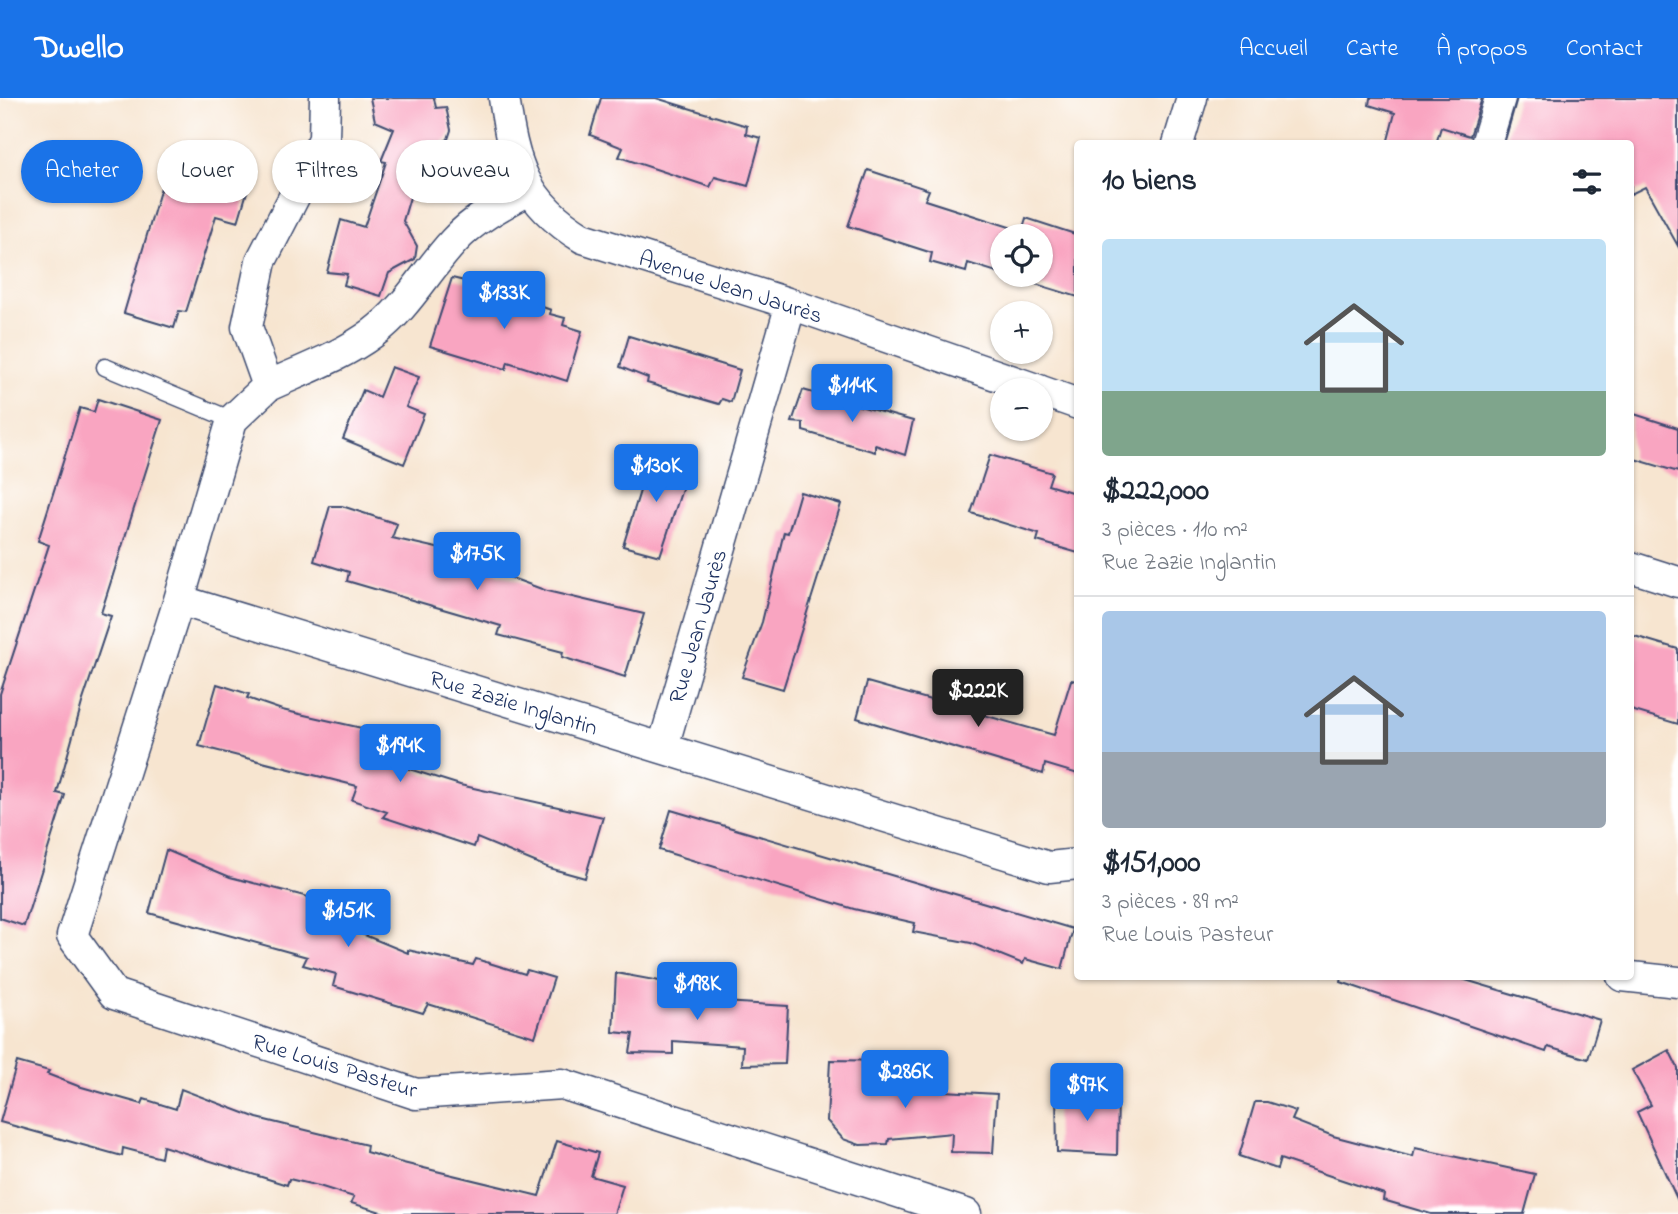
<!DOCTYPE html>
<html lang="fr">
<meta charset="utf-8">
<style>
:root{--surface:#fff;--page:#f2f2f3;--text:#1f2937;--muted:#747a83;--line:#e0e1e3;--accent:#1a73e8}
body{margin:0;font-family:"Indie Flower",sans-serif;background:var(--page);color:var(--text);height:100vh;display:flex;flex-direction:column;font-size:26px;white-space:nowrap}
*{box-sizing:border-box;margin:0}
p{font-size:23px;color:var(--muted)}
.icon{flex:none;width:38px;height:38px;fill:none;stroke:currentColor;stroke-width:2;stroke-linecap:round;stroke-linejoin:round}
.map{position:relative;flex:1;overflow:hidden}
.panel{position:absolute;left:1074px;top:42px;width:560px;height:840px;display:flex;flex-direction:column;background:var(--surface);border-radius:7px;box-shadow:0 2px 5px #0004}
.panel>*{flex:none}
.hud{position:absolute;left:21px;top:42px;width:665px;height:63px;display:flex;gap:14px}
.fabs{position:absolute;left:990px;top:126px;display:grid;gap:14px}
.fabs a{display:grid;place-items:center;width:63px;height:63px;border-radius:50%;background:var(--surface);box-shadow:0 2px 5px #0004;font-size:35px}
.price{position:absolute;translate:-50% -60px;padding:0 16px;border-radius:7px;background:var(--accent);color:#fff;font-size:23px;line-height:46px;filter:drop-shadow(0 2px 4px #0008)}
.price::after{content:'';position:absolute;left:50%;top:42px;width:21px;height:16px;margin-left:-10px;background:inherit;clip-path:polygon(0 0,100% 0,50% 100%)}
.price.active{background:#222;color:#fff}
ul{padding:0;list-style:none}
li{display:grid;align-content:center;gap:14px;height:371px;padding:0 28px}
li+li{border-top:2px solid var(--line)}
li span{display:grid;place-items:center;height:217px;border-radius:7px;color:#555}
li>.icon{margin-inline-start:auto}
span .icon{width:126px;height:126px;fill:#fffc;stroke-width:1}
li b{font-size:30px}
h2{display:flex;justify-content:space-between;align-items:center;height:84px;padding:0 28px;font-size:30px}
.chip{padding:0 24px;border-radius:32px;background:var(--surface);box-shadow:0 2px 5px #0004;font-size:24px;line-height:63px}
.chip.active{background:var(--accent);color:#fff}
header{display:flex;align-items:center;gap:42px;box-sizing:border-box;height:98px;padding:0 35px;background:var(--accent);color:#fff}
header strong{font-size:33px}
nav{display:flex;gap:38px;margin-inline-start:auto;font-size:24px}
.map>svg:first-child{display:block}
.building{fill:#f9a5c1}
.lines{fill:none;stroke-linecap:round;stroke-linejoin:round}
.service-casing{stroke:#3c4a6f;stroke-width:19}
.minor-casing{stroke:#3c4a6f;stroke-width:33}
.service{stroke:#fff;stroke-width:16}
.minor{stroke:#fff;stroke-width:30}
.labels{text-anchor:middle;stroke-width:5;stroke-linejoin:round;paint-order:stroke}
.street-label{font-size:23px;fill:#1b2f5e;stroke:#fff}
</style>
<header>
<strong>Dwello</strong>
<nav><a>Accueil</a><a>Carte</a><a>À propos</a><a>Contact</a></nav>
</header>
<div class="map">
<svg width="1678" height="1116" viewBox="0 0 1678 1116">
<rect width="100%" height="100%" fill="#fff"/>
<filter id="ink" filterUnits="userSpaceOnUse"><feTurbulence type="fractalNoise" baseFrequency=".0143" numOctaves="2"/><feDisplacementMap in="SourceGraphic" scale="14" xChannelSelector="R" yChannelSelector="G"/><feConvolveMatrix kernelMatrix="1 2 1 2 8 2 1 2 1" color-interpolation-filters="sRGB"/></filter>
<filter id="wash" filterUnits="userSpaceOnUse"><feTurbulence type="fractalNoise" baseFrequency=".00686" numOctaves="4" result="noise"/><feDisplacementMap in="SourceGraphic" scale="28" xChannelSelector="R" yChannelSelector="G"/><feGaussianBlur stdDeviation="1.57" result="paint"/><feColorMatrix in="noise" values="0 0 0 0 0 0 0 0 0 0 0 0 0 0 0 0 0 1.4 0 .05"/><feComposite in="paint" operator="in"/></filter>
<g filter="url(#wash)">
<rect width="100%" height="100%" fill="#f7e5d0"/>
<g id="blocks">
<path class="building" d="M 370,0 L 434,0 L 436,10 L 446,9 L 451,32 L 448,41 L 423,55 L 403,123 L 417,148 L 415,161 L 389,175 L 381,198 L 344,187 L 347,176 L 327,174 L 341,122 L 364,129 L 386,64 L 381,63 L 394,31 L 375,23 Z
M 601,0 L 656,0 L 747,28 L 746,36 L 761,40 L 748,88 L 715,79 L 710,89 L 619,59 L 623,50 L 590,37 Z
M 1370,0 L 1482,0 L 1470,38 L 1441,29 L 1436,46 L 1387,46 L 1395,15 L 1369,7 Z
M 1517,0 L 1678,0 L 1678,148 L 1645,89 L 1631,96 L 1631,46 L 1504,46 Z
M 172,52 L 220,66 L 214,84 L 247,94 L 238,124 L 216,118 L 186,214 L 179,213 L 174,230 L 124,215 Z
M 868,72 L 929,92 L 925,102 L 1022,133 L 1026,120 L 1078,137 L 1078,199 L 1006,177 L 1041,177 L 1041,138 L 1003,138 L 1003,176 L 968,165 L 966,174 L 930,164 L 932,155 L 848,128 Z
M 452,180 L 518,196 L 517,200 L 551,212 L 550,216 L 565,220 L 563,227 L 582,233 L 567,283 L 508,264 L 506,271 L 430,248 Z
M 629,238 L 740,272 L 731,304 L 722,301 L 719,306 L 647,285 L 648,280 L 620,269 Z
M 391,269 L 419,279 L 406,309 L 424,316 L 404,366 L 343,341 L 363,292 L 379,299 Z
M 803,292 L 913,323 L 905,357 L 875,347 L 875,354 L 803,333 L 803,325 L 792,324 Z
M 98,301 L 162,322 L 101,515 L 111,518 L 82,605 L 57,695 L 65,697 L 24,828 L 0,820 L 0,596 L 49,447 L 38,443 L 80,310 L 94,314 Z
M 1631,315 L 1678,330 L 1678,374 L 1631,360 Z
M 652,354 L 690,367 L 660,458 L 623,448 Z
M 990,357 L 1052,375 L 1048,387 L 1078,396 L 1078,455 L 1037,443 L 1039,436 L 971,415 Z
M 800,394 L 841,406 L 783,591 L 742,579 L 762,524 L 784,434 L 788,435 Z
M 330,408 L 342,408 L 397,426 L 392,440 L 486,461 L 485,470 L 547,493 L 644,516 L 625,579 L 562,559 L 563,554 L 498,537 L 501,528 L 347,483 L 349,474 L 314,463 Z
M 1631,537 L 1678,551 L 1678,626 L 1631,612 Z
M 1071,582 L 1078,583 L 1078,676 L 1045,666 L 1043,676 L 857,620 L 867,584 L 1054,637 Z
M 217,586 L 249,596 L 247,600 L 282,612 L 375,633 L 368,652 L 399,662 L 396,667 L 460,687 L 603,719 L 585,780 L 549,770 L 477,740 L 474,749 L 383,719 L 387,714 L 352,702 L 357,688 L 199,648 Z
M 671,712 L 1073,831 L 1062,871 L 1025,861 L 1023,866 L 971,845 L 913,834 L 915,825 L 854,811 L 659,752 Z
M 166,752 L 230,779 L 324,803 L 318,818 L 408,855 L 408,852 L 473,867 L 476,861 L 525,876 L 527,872 L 554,880 L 535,939 L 428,906 L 423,915 L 333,888 L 336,876 L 303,867 L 307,859 L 149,815 Z
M 616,875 L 676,886 L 675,901 L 788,908 L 785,966 L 742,967 L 743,948 L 673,943 L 673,956 L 630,955 L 633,936 L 613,934 Z
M 1342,878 L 1452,878 L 1600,922 L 1588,961 L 1548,949 L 1546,954 L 1341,884 Z
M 1669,952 L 1678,970 L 1678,1103 L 1637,1014 L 1651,1007 L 1632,972 Z
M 830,962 L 890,963 L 890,990 L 997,996 L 993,1055 L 951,1054 L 952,1035 L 889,1041 L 888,1046 L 860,1047 L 843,1041 L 827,1023 Z
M 17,964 L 49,973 L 47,976 L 78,988 L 142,1006 L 144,1001 L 176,1011 L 181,991 L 257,1020 L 367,1047 L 366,1054 L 399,1064 L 539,1098 L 557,1043 L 598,1055 L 591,1078 L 623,1087 L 614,1116 L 388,1116 L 351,1105 L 354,1099 L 319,1088 L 289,1081 L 287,1087 L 163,1048 L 161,1060 L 123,1050 L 122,1058 L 0,1024 Z
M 1056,994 L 1118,995 L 1117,1057 L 1057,1054 Z
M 1255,1004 L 1267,1004 L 1296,1013 L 1292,1022 L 1333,1038 L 1413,1059 L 1415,1050 L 1535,1076 L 1524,1116 L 1431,1116 L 1383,1102 L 1384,1096 L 1280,1061 L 1277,1071 L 1239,1058 Z"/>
</g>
</g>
<g filter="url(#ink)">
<use href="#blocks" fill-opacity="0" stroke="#3c4a6f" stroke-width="2"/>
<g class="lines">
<g class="service-casing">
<path id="service" d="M 105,269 L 232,322"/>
</g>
<g class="minor-casing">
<path id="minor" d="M 325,0 L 324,41 L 261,163 L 247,229 L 268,288 C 303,272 342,258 373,235 C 407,210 426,173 454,143 C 474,121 503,106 529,92
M 504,0 C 514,66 523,104 583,140 L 791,206 L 1039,292
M 1178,46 L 1192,0
M 1486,46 L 1500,0
M 268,288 L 232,322 L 179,502 L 1049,769 L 1078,766
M 1041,293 L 1078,306
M 1631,469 L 1678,484
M 179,502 L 72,838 L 114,896 L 416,996 L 562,986 L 966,1116
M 663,649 L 791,206
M 1622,878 L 1678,884"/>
</g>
<use href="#service" class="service"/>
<use href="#minor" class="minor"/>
</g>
</g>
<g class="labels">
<g class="street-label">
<text transform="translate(731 188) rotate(18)" y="8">Avenue Jean Jaurès</text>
<text transform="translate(697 528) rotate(-74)" y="8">Rue Jean Jaurès</text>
<text transform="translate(514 604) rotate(17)" y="8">Rue Zazie Inglantin</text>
<text transform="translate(335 967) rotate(17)" y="8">Rue Louis Pasteur</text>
</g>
</g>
</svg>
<div class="fabs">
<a><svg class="icon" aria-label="locate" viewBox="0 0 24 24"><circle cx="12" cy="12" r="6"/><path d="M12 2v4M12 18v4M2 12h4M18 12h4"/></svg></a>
<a>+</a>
<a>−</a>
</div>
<b class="price" style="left:504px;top:233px">$133K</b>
<b class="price" style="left:852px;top:326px">$114K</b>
<b class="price" style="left:656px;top:406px">$130K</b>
<b class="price" style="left:477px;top:494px">$175K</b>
<b class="price active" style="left:978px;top:631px">$222K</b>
<b class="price" style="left:400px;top:686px">$194K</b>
<b class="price" style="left:348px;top:851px">$151K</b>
<b class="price" style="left:697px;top:924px">$198K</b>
<b class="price" style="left:905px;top:1012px">$286K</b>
<b class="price" style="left:1087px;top:1025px">$97K</b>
<div class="hud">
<a class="chip active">Acheter</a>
<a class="chip">Louer</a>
<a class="chip">Filtres</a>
<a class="chip">Nouveau</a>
</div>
<section class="panel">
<h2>10 biens<svg class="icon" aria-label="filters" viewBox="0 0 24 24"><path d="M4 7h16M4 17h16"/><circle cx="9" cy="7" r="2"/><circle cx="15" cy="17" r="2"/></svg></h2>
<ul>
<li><span style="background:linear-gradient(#bfe0f5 70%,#7fa58c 0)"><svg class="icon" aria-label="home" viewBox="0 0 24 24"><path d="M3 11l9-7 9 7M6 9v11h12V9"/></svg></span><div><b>$222,000</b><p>3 pièces · 110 m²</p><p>Rue Zazie Inglantin</p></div></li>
<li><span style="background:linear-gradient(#a9c7e8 65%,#9aa5b1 0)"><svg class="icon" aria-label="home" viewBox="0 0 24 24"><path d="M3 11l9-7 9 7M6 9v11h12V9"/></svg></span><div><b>$151,000</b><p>3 pièces · 89 m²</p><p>Rue Louis Pasteur</p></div></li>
</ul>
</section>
</div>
